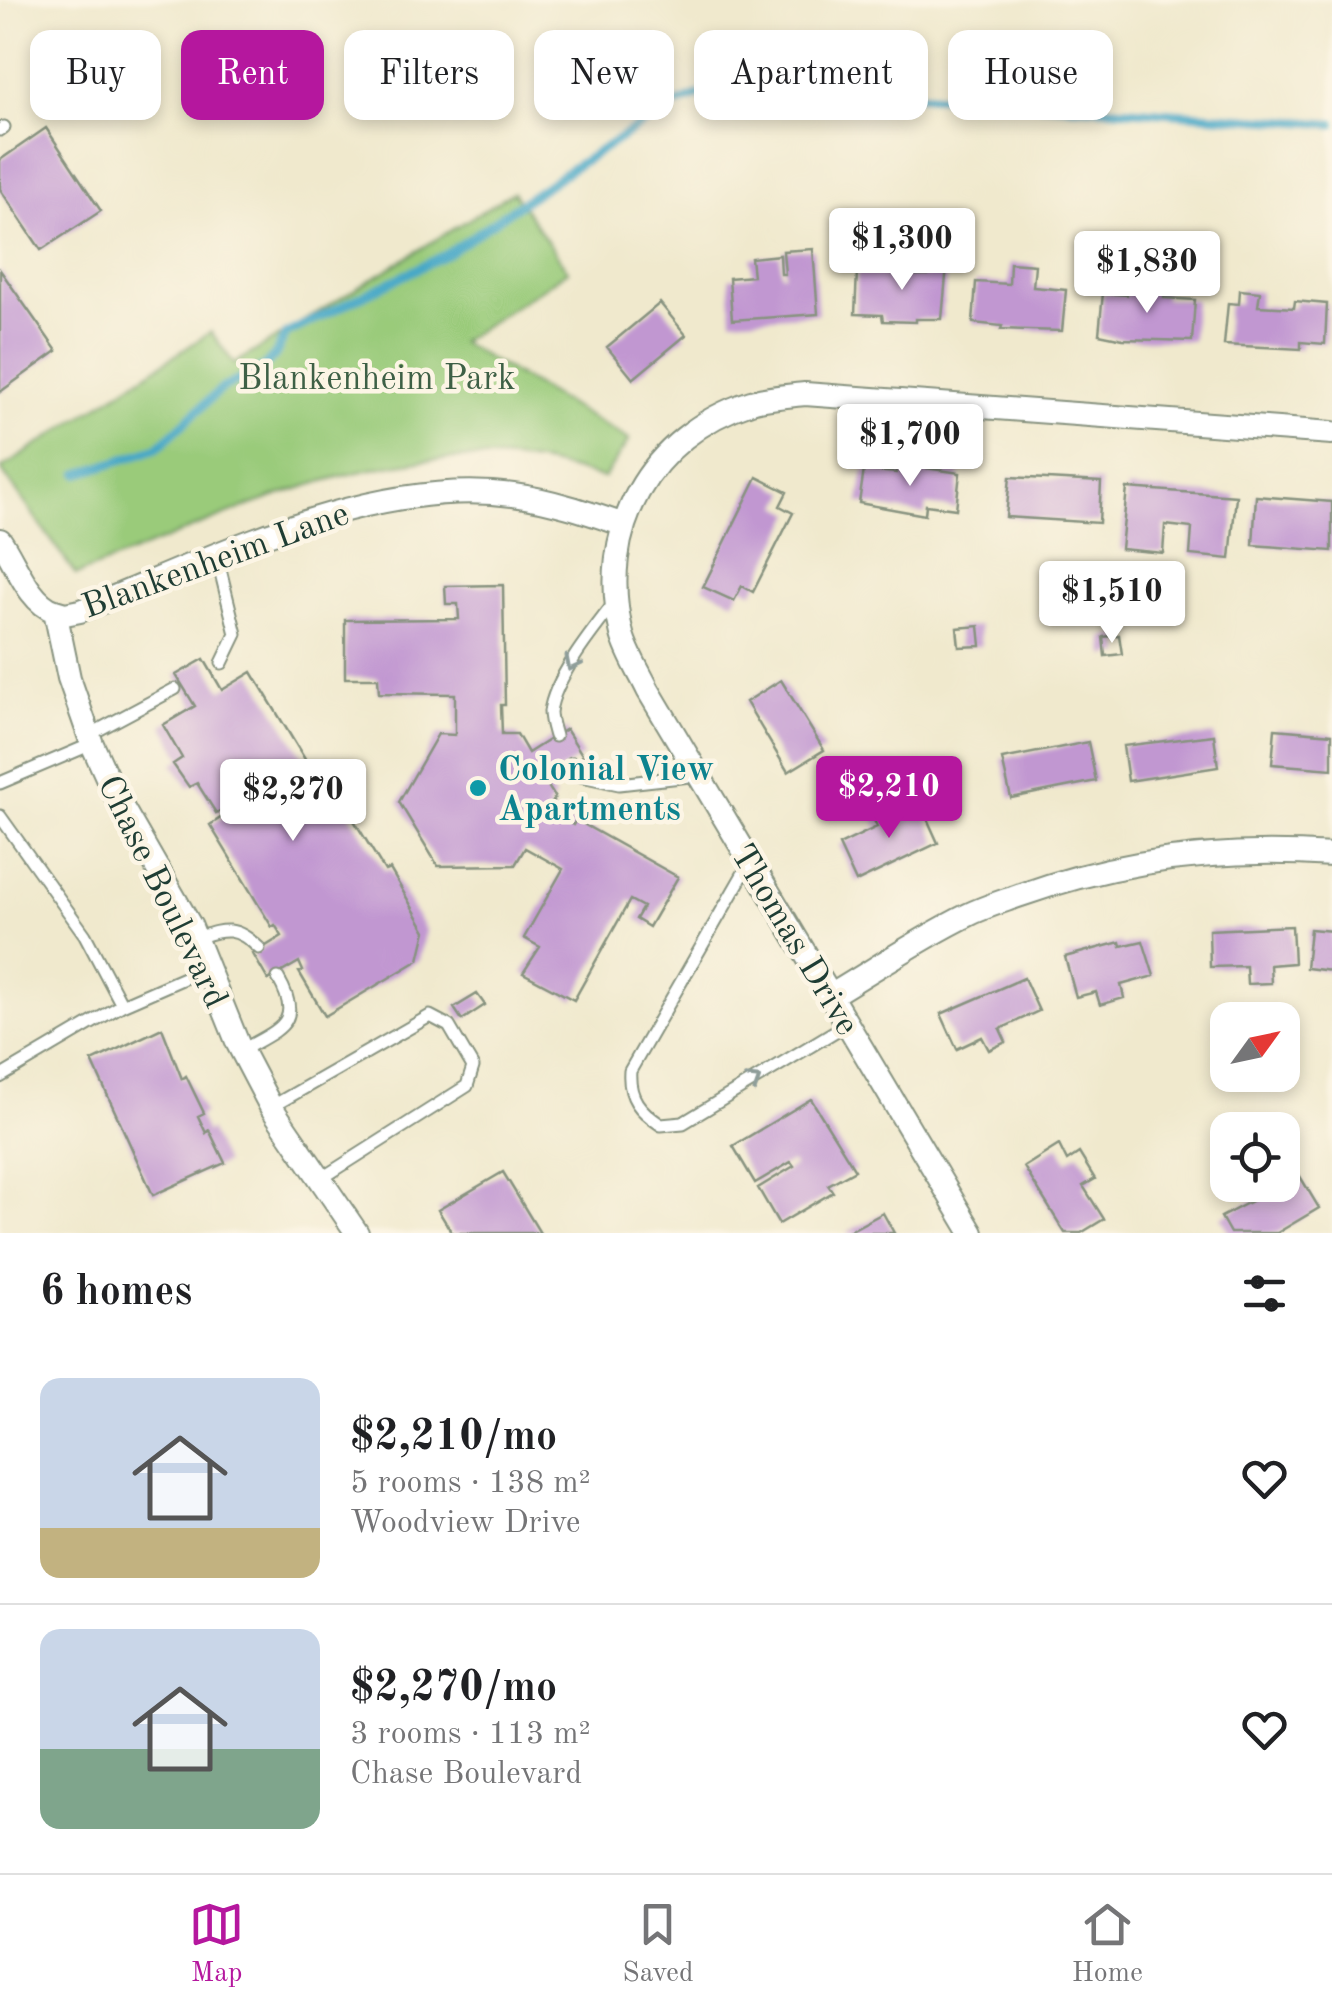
<!DOCTYPE html>
<meta charset="utf-8">
<style>
:root{--surface:#fff;--page:#f6f6f6;--text:#202124;--muted:#757577;--line:#e0e0e0;--accent:#b5179e}
body{margin:0;font-family:"Old Standard TT",serif;background:var(--page);color:var(--text);height:100vh;display:flex;flex-direction:column;font-size:38px;white-space:nowrap}
*{box-sizing:border-box;margin:0}
p{font-size:32px;color:var(--muted)}
.icon{flex:none;width:55px;height:55px;fill:none;stroke:currentColor;stroke-width:2;stroke-linecap:round;stroke-linejoin:round}
.map{position:relative;height:1233px;overflow:hidden}
.drawer{display:flex;flex-direction:column;background:var(--surface);flex:1}
.drawer>*{flex:none}
.banner{position:absolute;left:30px;top:30px;width:1272px;height:90px;display:flex;gap:20px}
.needle{width:65px;rotate:57deg}
.buttons{position:absolute;left:1210px;top:1002px;display:grid;gap:20px}
.buttons a{display:grid;place-items:center;width:90px;height:90px;border-radius:20px;background:var(--surface);box-shadow:0 5px 15px #0003;font-size:50px}
.price{position:absolute;translate:-50% -85px;padding:0 22px;border-radius:10px;background:#fff;color:#222;font-size:32px;line-height:65px;filter:drop-shadow(0 2px 5px #0008)}
.price::after{content:'';position:absolute;left:50%;top:60px;width:30px;height:22px;margin-left:-15px;background:inherit;clip-path:polygon(0 0,100% 0,50% 100%)}
.price.active{background:var(--accent);color:#fff}
ul{padding:0;list-style:none}
li{display:flex;align-items:center;gap:30px;height:250px;padding:0 40px}
li+li{border-top:2px solid var(--line)}
li span{display:grid;place-items:center;flex:none;width:280px;height:200px;border-radius:20px;color:#555}
li>.icon{margin-inline-start:auto}
span .icon{width:120px;height:120px;fill:#fffc;stroke-width:1}
li b{font-size:42px}
h2{display:flex;justify-content:space-between;align-items:center;height:120px;padding:0 40px;font-size:42px}
.tag{padding:0 35px;border-radius:20px;background:var(--surface);box-shadow:0 5px 15px #0003;font-size:35px;line-height:90px}
.tag.active{background:var(--accent);color:#fff}
.dock{display:flex;justify-content:space-around;align-items:center;height:140px;border-top:2px solid var(--line);background:var(--surface);font-size:28px;color:var(--muted)}
.dock a{display:grid;justify-items:center;gap:5px}
.dock .active{color:var(--accent)}
.map>svg:first-child{display:block}
.green{fill:#9acb7a;stroke:#5c8457;stroke-width:2.5}
.lines{fill:none;stroke-linecap:round;stroke-linejoin:round}
.stream{stroke:#47a8c7;stroke-width:9}
.building{fill:#c197d1}
.service-casing{stroke:#889380;stroke-width:15}
.minor-casing{stroke:#889380;stroke-width:26}
.service{stroke:#fff;stroke-width:11}
.minor{stroke:#fff;stroke-width:22}
.oneway{stroke:#8f9e9a}
.culture-dot{fill:#0f9aa8;stroke:#fcf5e5;stroke-width:4}
.labels{text-anchor:middle;stroke-width:9;stroke-linejoin:round;paint-order:stroke}
.park-label{font-size:35px;fill:#3e6046;stroke:#fcf5e5}
.street-label{font-size:35px;fill:#1f3d34;stroke:#fcf5e5}
.culture-label{font-size:35px;font-weight:bold;fill:#0d838f;stroke:#fcf5e5;text-anchor:start}
</style>
<div class="map">
<svg width="1332" height="1233" viewBox="0 0 1332 1233">
<rect width="100%" height="100%" fill="#fcf5e5"/>
<filter id="ink" filterUnits="userSpaceOnUse"><feTurbulence type="fractalNoise" baseFrequency=".01" numOctaves="2"/><feDisplacementMap in="SourceGraphic" scale="20" xChannelSelector="R" yChannelSelector="G"/><feConvolveMatrix kernelMatrix="1 2 1 2 8 2 1 2 1" color-interpolation-filters="sRGB"/></filter>
<filter id="wash" filterUnits="userSpaceOnUse"><feTurbulence type="fractalNoise" baseFrequency=".0048" numOctaves="4" result="noise"/><feDisplacementMap in="SourceGraphic" scale="40" xChannelSelector="R" yChannelSelector="G"/><feGaussianBlur stdDeviation="2.25" result="paint"/><feColorMatrix in="noise" values="0 0 0 0 0 0 0 0 0 0 0 0 0 0 0 0 0 1.4 0 .05"/><feComposite in="paint" operator="in"/></filter>
<g filter="url(#wash)">
<rect width="100%" height="100%" fill="#f0e9cd"/>
<path class="green" d="M 513,192 L 568,271 L 460,342 L 629,440 L 604,478 C 582,473 559,465 537,462 C 371,438 226,518 76,575 L 1,469 L 211,332 L 234,364 Z"/>
<g class="lines">
<path class="stream" d="M 79,474 L 157,448 L 221,389 L 263,368 L 275,355 L 286,334 L 447,254 L 569,170 L 672,106 L 724,85 L 756,84 L 1332,124"/>
</g>
<g id="blocks">
<path class="building" d="M 46,128 L 101,211 L 41,250 L 0,189 L 0,160 Z
M 813,249 L 818,314 L 732,320 L 729,278 L 753,276 L 751,258 L 780,255 L 781,274 L 785,274 L 783,251 Z
M 891,261 L 915,262 L 914,275 L 928,275 L 928,265 L 947,265 L 942,319 L 916,319 L 916,322 L 883,321 L 882,315 L 855,314 L 857,272 L 891,273 Z
M 1010,263 L 1035,265 L 1033,287 L 1066,290 L 1062,331 L 1001,329 L 1002,326 L 973,323 L 976,282 L 1009,284 Z
M 0,270 L 57,351 L 0,392 Z
M 1128,288 L 1165,291 L 1164,298 L 1195,300 L 1192,341 L 1123,339 L 1099,334 L 1103,293 L 1127,295 Z
M 1240,290 L 1260,292 L 1258,306 L 1294,308 L 1295,301 L 1327,304 L 1325,344 L 1301,342 L 1301,349 L 1224,345 L 1228,303 L 1239,304 Z
M 660,303 L 686,335 L 633,379 L 607,347 Z
M 898,464 L 960,473 L 956,509 L 926,505 L 925,515 L 859,503 L 864,470 L 896,473 Z
M 757,477 L 787,492 L 780,506 L 793,513 L 753,592 L 742,586 L 734,601 L 703,587 Z
M 1010,477 L 1101,482 L 1099,523 L 1006,517 Z
M 1127,488 L 1236,496 L 1230,559 L 1190,555 L 1192,528 L 1165,525 L 1163,553 L 1121,549 Z
M 1256,496 L 1332,502 L 1332,551 L 1253,545 Z
M 503,585 L 505,705 L 501,705 L 502,734 L 517,734 L 528,753 L 566,729 L 583,756 L 544,780 L 555,797 L 548,809 L 573,825 L 576,820 L 678,877 L 649,927 L 636,919 L 643,907 L 630,900 L 574,1000 L 523,973 L 540,947 L 524,938 L 563,869 L 525,848 L 515,865 L 438,866 L 399,802 L 438,734 L 455,735 L 455,694 L 379,693 L 378,678 L 345,678 L 345,620 L 459,619 L 458,604 L 446,604 L 445,586 Z
M 979,626 L 981,646 L 959,647 L 957,628 Z
M 1119,635 L 1122,654 L 1105,656 L 1103,637 Z
M 204,659 L 222,690 L 252,672 L 306,761 L 297,765 L 299,769 L 317,760 L 385,871 L 390,869 L 426,931 L 419,960 L 325,1016 L 299,972 L 303,971 L 299,962 L 268,980 L 253,954 L 282,936 L 275,925 L 272,927 L 210,825 L 228,813 L 225,808 L 216,813 L 197,783 L 189,787 L 173,764 L 182,758 L 163,725 L 195,706 L 176,675 Z
M 781,680 L 824,750 L 788,772 L 746,702 Z
M 1275,729 L 1332,734 L 1332,769 L 1272,764 Z
M 1214,735 L 1218,767 L 1128,781 L 1123,746 Z
M 1088,742 L 1096,781 L 1011,798 L 1002,759 Z
M 920,803 L 938,843 L 856,882 L 839,845 L 877,827 L 871,813 L 890,804 L 895,815 Z
M 1292,926 L 1294,963 L 1270,965 L 1271,983 L 1247,984 L 1246,966 L 1210,967 L 1209,930 Z
M 1310,929 L 1332,931 L 1332,971 L 1306,968 Z
M 1143,941 L 1154,976 L 1121,985 L 1124,998 L 1100,1005 L 1096,992 L 1076,997 L 1065,957 L 1120,942 L 1121,946 Z
M 1024,978 L 1039,1011 L 1000,1029 L 1006,1042 L 989,1050 L 982,1037 L 957,1049 L 941,1014 Z
M 477,994 L 485,1005 L 462,1020 L 454,1008 Z
M 162,1028 L 182,1079 L 186,1076 L 204,1113 L 198,1116 L 206,1133 L 209,1130 L 225,1163 L 153,1195 L 92,1061 Z
M 811,1099 L 855,1170 L 828,1185 L 833,1192 L 779,1224 L 758,1188 L 794,1166 L 791,1162 L 755,1183 L 733,1146 Z
M 1059,1145 L 1067,1161 L 1079,1153 L 1095,1179 L 1083,1186 L 1104,1219 L 1081,1233 L 1065,1233 L 1024,1167 Z
M 503,1172 L 540,1233 L 452,1233 L 438,1210 Z
M 1298,1173 L 1319,1208 L 1277,1233 L 1230,1233 L 1221,1217 L 1282,1185 Z
M 883,1213 L 894,1233 L 846,1233 Z"/>
</g>
</g>
<g filter="url(#ink)">
<use href="#blocks" fill-opacity="0" stroke="#889380" stroke-width="2.5"/>
<g class="lines">
<g class="service-casing">
<path id="service" d="M 0,130 L 4,127
M 217,557 L 236,634 L 222,663
M 89,735 L 175,689
M 555,736 C 553,729 550,720 550,712 C 554,678 595,628 616,601
M 572,763 L 581,776 L 619,784 L 699,775
M 0,783 L 92,744
M 0,816 L 85,935 L 122,1005 L 207,968
M 750,862 L 630,1071 C 628,1098 640,1111 661,1125 L 683,1123 L 847,1024
M 196,938 C 225,929 235,925 259,948
M 241,1051 C 278,1029 305,1024 278,978
M 0,1077 L 122,1005
M 271,1107 L 430,1016 L 449,1026 L 473,1067 L 467,1086 L 319,1180"/>
</g>
<g class="minor-casing">
<path id="minor" d="M 0,540 C 15,561 29,603 55,611 L 69,678 L 92,744 L 115,795 L 191,927 L 238,1044 L 271,1107 L 357,1233
M 55,611 L 65,614 L 80,611 C 211,559 369,476 513,495 C 551,500 587,512 624,525
M 830,996 C 875,969 921,938 968,915 C 984,907 1001,902 1018,896 C 1120,859 1224,847 1332,855
M 972,1233 L 648,690 C 640,673 627,653 622,634 C 596,530 649,436 751,402 C 767,397 787,396 805,394 L 1332,433"/>
</g>
<use href="#service" class="service"/>
<use href="#minor" class="minor"/>
</g>
<defs><path id="oneway-chevron" d="M-2-3.5L2.5 0L-2 3.5" fill="none" stroke-width="1.6" stroke-linecap="round" stroke-linejoin="round" transform="scale(2.5)"/></defs>
<g class="oneway">
<use href="#oneway-chevron" transform="translate(572 664) rotate(117)"/>
<use href="#oneway-chevron" transform="translate(754 1081) rotate(-32)"/>
</g>
</g>
<circle class="culture-dot" cx="478" cy="788" r="10"/>
<g class="labels">
<g class="park-label">
<text x="377" y="389">Blankenheim Park</text>
</g>
<g class="street-label">
<text transform="translate(215 559) rotate(-20)" y="12">Blankenheim Lane</text>
<text transform="translate(164 891) rotate(64)" y="12">Chase Boulevard</text>
<text transform="translate(796 939) rotate(59)" y="12">Thomas Drive</text>
</g>
<g class="culture-label">
<text x="498" y="780">Colonial View<tspan x="498" dy="40">Apartments</tspan></text>
</g>
</g>
</svg>
<div class="buttons">
<a><svg class="needle" viewBox="-14 -14 28 28"><path d="M0-13l5 13h-10z" fill="#e53935"/><path d="M0 13l5-13h-10z" fill="#757577"/></svg></a>
<a><svg class="icon" aria-label="locate" viewBox="0 0 24 24"><circle cx="12" cy="12" r="6"/><path d="M12 2v4M12 18v4M2 12h4M18 12h4"/></svg></a>
</div>
<b class="price" style="left:902px;top:293px">$1,300</b>
<b class="price" style="left:1147px;top:316px">$1,830</b>
<b class="price" style="left:910px;top:489px">$1,700</b>
<b class="price" style="left:1112px;top:646px">$1,510</b>
<b class="price active" style="left:889px;top:841px">$2,210</b>
<b class="price" style="left:293px;top:844px">$2,270</b>
<div class="banner">
<a class="tag">Buy</a>
<a class="tag active">Rent</a>
<a class="tag">Filters</a>
<a class="tag">New</a>
<a class="tag">Apartment</a>
<a class="tag">House</a>
</div>
</div>
<section class="drawer">
<h2>6 homes<svg class="icon" aria-label="filters" viewBox="0 0 24 24"><path d="M4 7h16M4 17h16"/><circle cx="9" cy="7" r="2"/><circle cx="15" cy="17" r="2"/></svg></h2>
<ul>
<li><span style="background:linear-gradient(#c9d6e8 75%,#c2b280 0)"><svg class="icon" aria-label="home" viewBox="0 0 24 24"><path d="M3 11l9-7 9 7M6 9v11h12V9"/></svg></span><div><b>$2,210/mo</b><p>5 rooms · 138 m²</p><p>Woodview Drive</p></div><svg class="icon" aria-label="heart" viewBox="0 0 24 24"><path d="M12 20l-8-8c-3-5 5-10 8-4 3-6 11-1 8 4z"/></svg></li>
<li><span style="background:linear-gradient(#c9d6e8 60%,#7fa58c 0)"><svg class="icon" aria-label="home" viewBox="0 0 24 24"><path d="M3 11l9-7 9 7M6 9v11h12V9"/></svg></span><div><b>$2,270/mo</b><p>3 rooms · 113 m²</p><p>Chase Boulevard</p></div><svg class="icon" aria-label="heart" viewBox="0 0 24 24"><path d="M12 20l-8-8c-3-5 5-10 8-4 3-6 11-1 8 4z"/></svg></li>
</ul>
</section>
<nav class="dock">
<a class="active"><svg class="icon" aria-label="map" viewBox="0 0 24 24"><path d="M3 6l6-2 6 2 6-2v14l-6 2-6-2-6 2zM9 4v14M15 6v14"/></svg>Map</a>
<a><svg class="icon" aria-label="saved" viewBox="0 0 24 24"><path d="M7 4h10v16l-5-4-5 4z"/></svg>Saved</a>
<a><svg class="icon" aria-label="home" viewBox="0 0 24 24"><path d="M3 11l9-7 9 7M6 9v11h12V9"/></svg>Home</a>
</nav>
